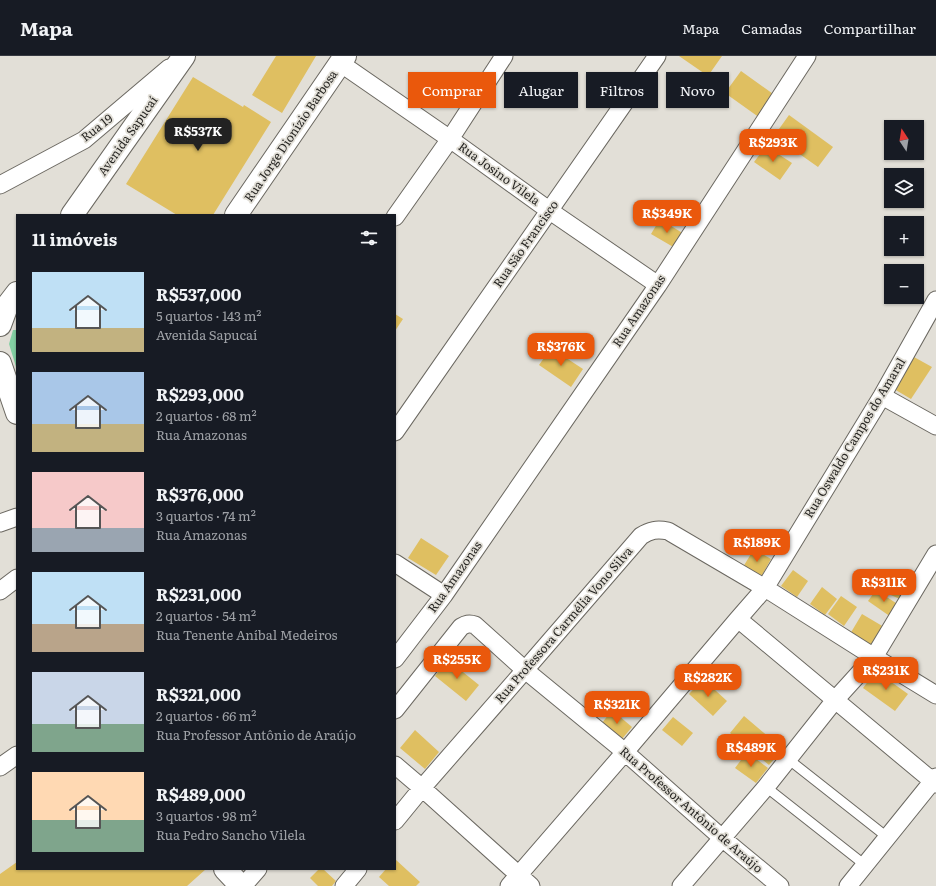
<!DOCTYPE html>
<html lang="pt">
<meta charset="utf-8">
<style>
:root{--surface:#171b24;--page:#242831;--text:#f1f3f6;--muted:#9ea1a6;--line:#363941;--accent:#ea580c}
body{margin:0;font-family:Literata,serif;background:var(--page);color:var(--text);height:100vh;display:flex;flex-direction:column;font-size:15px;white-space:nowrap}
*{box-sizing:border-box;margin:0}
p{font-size:13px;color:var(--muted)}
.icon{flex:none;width:22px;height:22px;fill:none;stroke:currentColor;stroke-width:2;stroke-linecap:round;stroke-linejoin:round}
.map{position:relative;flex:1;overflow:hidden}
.side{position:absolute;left:16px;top:158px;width:380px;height:656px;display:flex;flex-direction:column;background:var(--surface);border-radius:0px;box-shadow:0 1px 3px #0004}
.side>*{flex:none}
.top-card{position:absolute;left:408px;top:16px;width:380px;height:36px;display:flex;gap:8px}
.needle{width:26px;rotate:348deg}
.tools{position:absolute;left:884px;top:64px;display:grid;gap:8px}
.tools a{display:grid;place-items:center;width:40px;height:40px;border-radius:0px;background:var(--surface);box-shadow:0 1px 3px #0004;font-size:20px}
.price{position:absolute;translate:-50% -34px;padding:0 9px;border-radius:8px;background:var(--accent);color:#fff;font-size:13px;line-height:26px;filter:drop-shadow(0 1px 2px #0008)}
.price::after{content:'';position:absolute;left:50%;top:24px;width:12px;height:9px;margin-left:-6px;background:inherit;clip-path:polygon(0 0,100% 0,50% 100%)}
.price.current{background:#222;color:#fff}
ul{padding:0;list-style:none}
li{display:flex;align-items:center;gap:12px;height:100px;padding:0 16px}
li span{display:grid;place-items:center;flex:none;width:112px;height:80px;border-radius:0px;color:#555}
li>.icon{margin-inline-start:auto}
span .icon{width:48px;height:48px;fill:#fffc;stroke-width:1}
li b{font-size:17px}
h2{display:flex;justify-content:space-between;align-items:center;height:48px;padding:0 16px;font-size:17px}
.pill{padding:0 14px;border-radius:0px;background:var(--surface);box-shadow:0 1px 3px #0004;font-size:14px;line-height:36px}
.pill.current{background:var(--accent);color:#fff}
header{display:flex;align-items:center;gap:24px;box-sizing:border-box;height:56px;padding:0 20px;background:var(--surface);border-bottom:1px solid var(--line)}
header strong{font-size:19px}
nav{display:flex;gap:22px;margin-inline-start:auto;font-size:14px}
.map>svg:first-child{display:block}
.green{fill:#83d0a3}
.building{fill:#dfbf61}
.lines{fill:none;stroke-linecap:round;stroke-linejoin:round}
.service-casing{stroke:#6b6861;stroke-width:11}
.minor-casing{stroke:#6b6861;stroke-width:19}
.secondary-casing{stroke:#6b6861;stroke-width:24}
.service{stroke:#fff;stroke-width:9}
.minor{stroke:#fff;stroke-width:17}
.secondary{stroke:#fff;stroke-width:22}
.labels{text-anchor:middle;stroke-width:3.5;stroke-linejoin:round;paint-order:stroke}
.street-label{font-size:12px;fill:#282724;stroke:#e2dfd7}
</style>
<header>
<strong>Mapa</strong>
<nav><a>Mapa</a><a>Camadas</a><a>Compartilhar</a></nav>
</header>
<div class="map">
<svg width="936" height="830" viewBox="0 0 936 830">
<rect width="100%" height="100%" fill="#e2dfd7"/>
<path class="green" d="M 13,274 L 17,274 L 17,314 L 9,288 Z"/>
<path class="building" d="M 276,0 L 316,0 L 282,57 L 252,39 Z
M 679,0 L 722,0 L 708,20 Z
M 741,15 L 776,40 L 760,62 L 725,37 Z
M 193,21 L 243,51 L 244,49 L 271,66 L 213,159 L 177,159 L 126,128 Z
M 789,59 L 833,91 L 818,111 L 774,80 Z
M 766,90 L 792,107 L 780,124 L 754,106 Z
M 660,163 L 684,178 L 675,192 L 651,178 Z
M 395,258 L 403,263 L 395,275 Z
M 551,292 L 583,313 L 571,331 L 539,309 Z
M 914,301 L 932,311 L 911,343 L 894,333 Z
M 421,482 L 449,500 L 436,519 L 408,502 Z
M 754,493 L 771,503 L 761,521 L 743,511 Z
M 793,514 L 808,525 L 797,541 L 781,530 Z
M 887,515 L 908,525 L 900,543 L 879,534 Z
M 822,531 L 837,543 L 825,559 L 810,548 Z
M 876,534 L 899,549 L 891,561 L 868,545 Z
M 841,540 L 857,551 L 844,570 L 828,558 Z
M 862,558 L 884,571 L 872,591 L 850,578 Z
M 448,604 L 479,629 L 466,645 L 435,620 Z
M 876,615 L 908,638 L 895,655 L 863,632 Z
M 703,623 L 727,645 L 713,660 L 689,638 Z
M 612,654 L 632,671 L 622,683 L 602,667 Z
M 744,660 L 783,693 L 769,709 L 730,677 Z
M 673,661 L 693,677 L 682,690 L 662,674 Z
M 415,674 L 439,696 L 425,713 L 400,692 Z
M 747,696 L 768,712 L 756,727 L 735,712 Z
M 395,803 L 420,826 L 416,830 L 389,830 L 379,821 L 386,813 L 395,813 Z
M 17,806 L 17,813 L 206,813 L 187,830 L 0,830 L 0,818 Z
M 319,813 L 323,813 L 336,825 L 332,830 L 318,830 L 310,822 Z"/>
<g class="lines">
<g class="service-casing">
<path id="service" d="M 788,703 L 887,781
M 766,731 L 865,809"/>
</g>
<g class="minor-casing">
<path id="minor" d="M 340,7 L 450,83 L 550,155 L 658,229
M 0,129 L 84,84 L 169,12
M 395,161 L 450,83 L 504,0
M 882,340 L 936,370
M 395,376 L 657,0
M 0,467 L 17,461
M 395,507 L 444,539
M 0,535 L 17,522
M 738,563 L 936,728
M 395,603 L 444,539 L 658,229 L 807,0
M 395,654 L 461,571 C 466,568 469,567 475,569 L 525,614 L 625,696 L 722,782 L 780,830
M 395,709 L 422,732 L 531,830
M 0,711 L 17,699
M 395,765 L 422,732 L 525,614 L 641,480 C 650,474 657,473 668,475 L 765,532 L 874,601 L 936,639
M 243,830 L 258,813
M 344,830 L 358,813
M 509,830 L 625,696 L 738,563 L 765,532 L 882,340 L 936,244
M 681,830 L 766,731 L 835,644 L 874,601 L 936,498
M 848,830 L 936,721"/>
</g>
<g class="secondary-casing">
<path id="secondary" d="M 72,159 L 184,0
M 236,159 L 345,0
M 0,269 L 7,250 L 17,237
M 0,307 L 17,357
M 225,813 L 241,830"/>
</g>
<use href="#service" class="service"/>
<use href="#minor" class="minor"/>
<use href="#secondary" class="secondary"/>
</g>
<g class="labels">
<g class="street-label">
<text transform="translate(97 72) rotate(-38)" y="4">Rua 19</text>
<text transform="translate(128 80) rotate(-55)" y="4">Avenida Sapucaí</text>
<text transform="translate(291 80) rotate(-56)" y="4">Rua Jorge Dionízio Barbosa</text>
<text transform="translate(499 118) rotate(36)" y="4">Rua Josino Vilela</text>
<text transform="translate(526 188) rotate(-55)" y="4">Rua São Francisco</text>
<text transform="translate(639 255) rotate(-56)" y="4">Rua Amazonas</text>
<text transform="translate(855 382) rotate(-59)" y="4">Rua Oswaldo Campos do Amaral</text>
<text transform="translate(455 521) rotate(-55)" y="4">Rua Amazonas</text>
<text transform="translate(564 569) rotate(-49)" y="4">Rua Professora Carmélia Vono Silva</text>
<text transform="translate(691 754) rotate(41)" y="4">Rua Professor Antônio de Araújo</text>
</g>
</g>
</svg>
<div class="tools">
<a><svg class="needle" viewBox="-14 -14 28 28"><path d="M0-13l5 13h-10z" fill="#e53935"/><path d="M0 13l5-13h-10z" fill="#9ea1a6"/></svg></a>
<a><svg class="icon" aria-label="layers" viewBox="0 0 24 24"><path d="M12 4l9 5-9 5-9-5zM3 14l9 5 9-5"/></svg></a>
<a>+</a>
<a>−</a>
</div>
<b class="price current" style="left:198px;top:96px">R$537K</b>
<b class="price" style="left:773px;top:107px">R$293K</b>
<b class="price" style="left:667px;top:178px">R$349K</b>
<b class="price" style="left:561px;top:311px">R$376K</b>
<b class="price" style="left:757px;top:507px">R$189K</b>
<b class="price" style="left:884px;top:547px">R$311K</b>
<b class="price" style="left:457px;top:624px">R$255K</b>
<b class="price" style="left:886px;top:635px">R$231K</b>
<b class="price" style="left:708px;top:642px">R$282K</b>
<b class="price" style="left:617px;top:669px">R$321K</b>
<b class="price" style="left:751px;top:712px">R$489K</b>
<div class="top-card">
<a class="pill current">Comprar</a>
<a class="pill">Alugar</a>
<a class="pill">Filtros</a>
<a class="pill">Novo</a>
</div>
<section class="side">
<h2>11 imóveis<svg class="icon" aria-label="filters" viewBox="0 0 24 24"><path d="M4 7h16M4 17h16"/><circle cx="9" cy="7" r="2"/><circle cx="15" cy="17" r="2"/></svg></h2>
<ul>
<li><span style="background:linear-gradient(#bfe0f5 70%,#c2b280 0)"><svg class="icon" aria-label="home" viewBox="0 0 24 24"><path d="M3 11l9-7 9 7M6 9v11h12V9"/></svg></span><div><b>R$537,000</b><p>5 quartos · 143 m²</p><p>Avenida Sapucaí</p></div></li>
<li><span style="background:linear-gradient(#a9c7e8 65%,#c2b280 0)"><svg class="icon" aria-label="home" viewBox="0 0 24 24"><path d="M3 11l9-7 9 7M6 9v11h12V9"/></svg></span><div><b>R$293,000</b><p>2 quartos · 68 m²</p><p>Rua Amazonas</p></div></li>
<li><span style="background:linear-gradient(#f6c9c9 70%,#9aa5b1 0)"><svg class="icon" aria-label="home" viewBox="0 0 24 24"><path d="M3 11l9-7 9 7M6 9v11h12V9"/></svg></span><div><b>R$376,000</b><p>3 quartos · 74 m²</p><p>Rua Amazonas</p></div></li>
<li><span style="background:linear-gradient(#bfe0f5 65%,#b9a48a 0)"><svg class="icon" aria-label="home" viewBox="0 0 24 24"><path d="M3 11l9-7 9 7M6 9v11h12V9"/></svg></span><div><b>R$231,000</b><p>2 quartos · 54 m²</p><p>Rua Tenente Aníbal Medeiros</p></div></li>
<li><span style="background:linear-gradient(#c9d6e8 65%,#7fa58c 0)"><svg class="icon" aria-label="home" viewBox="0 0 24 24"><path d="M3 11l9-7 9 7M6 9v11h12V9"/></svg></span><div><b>R$321,000</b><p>2 quartos · 66 m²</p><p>Rua Professor Antônio de Araújo</p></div></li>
<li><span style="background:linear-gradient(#ffd9b3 60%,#7fa58c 0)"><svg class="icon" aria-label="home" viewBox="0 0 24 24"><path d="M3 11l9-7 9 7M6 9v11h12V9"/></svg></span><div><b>R$489,000</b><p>3 quartos · 98 m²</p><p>Rua Pedro Sancho Vilela</p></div></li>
</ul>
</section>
</div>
